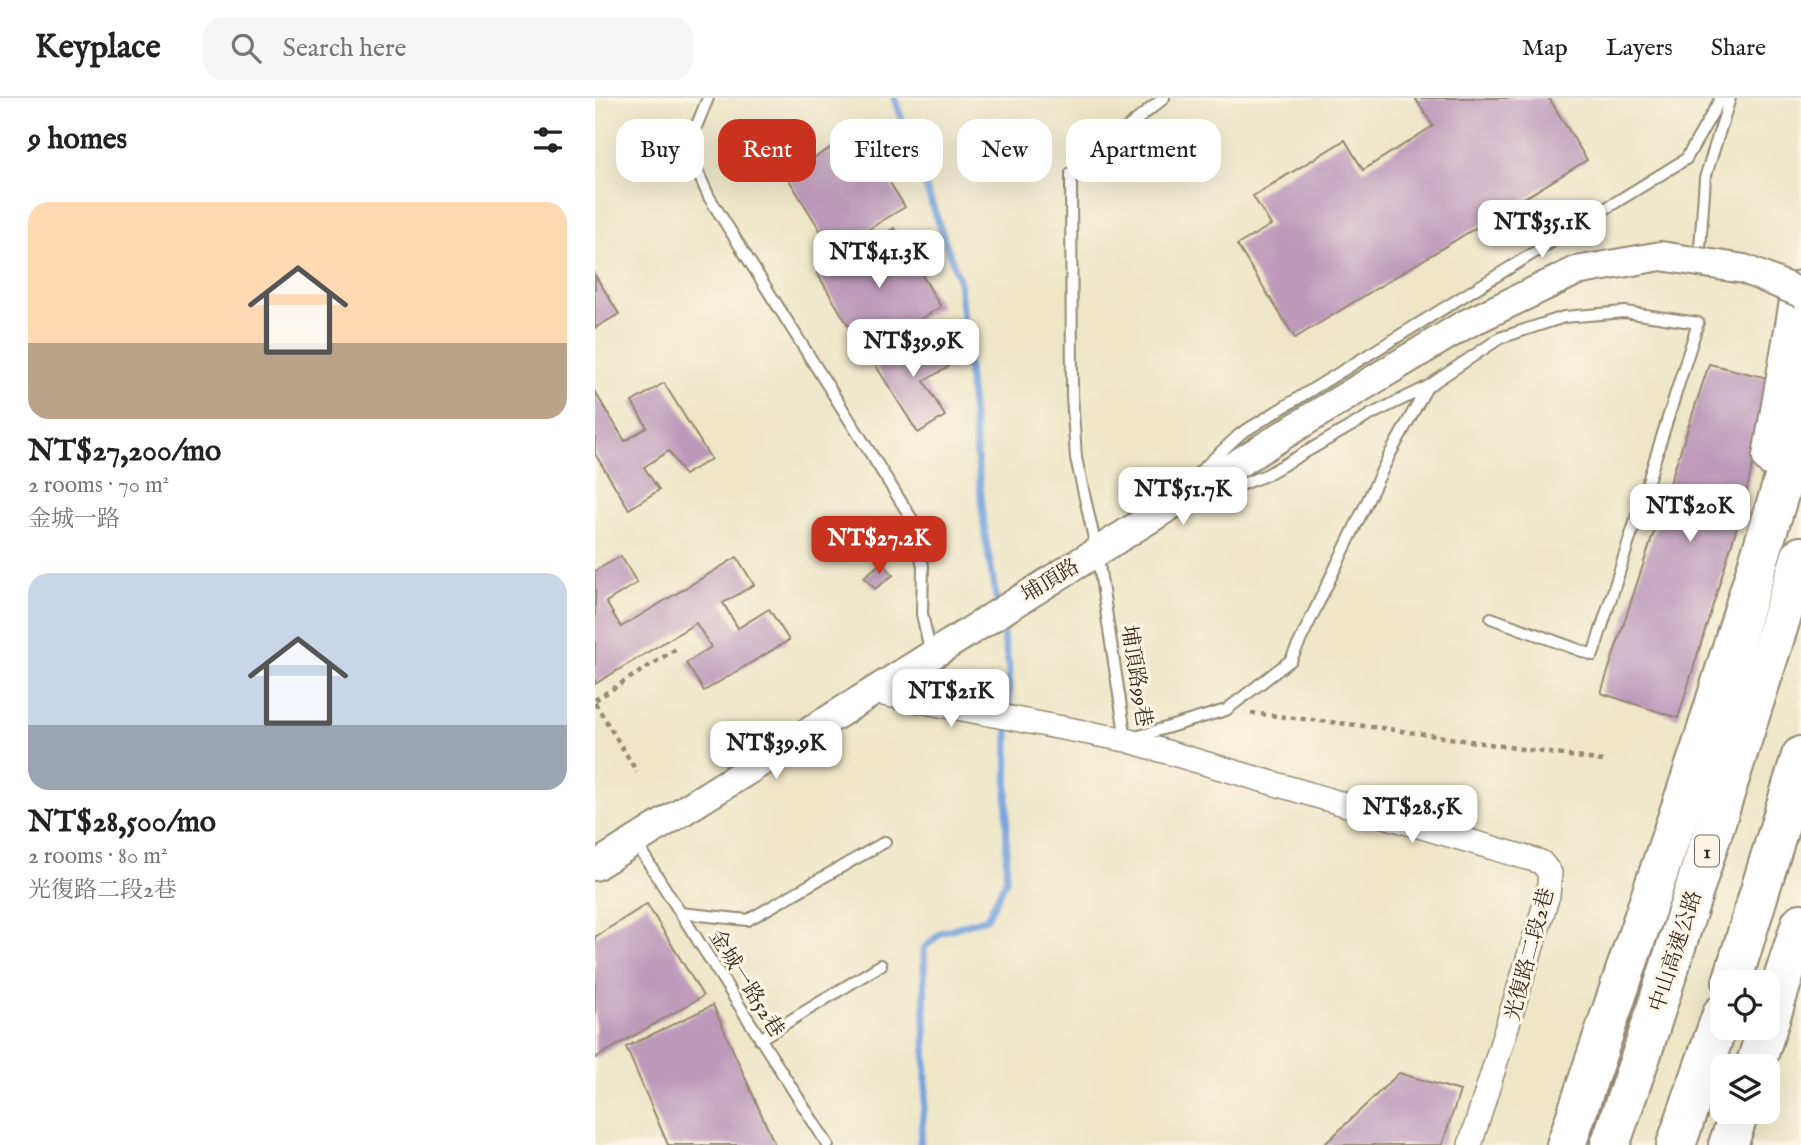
<!DOCTYPE html>
<meta charset="utf-8">
<style>
:root{--surface:#fff;--page:#f6f6f6;--text:#222;--muted:#767676;--line:#e0e0e0;--accent:#c8321e}
body{margin:0;font-family:"IM FELL English","Noto Serif TC",serif;background:var(--page);color:var(--text);height:100vh;display:flex;flex-direction:column;font-size:26px;white-space:nowrap}
*{box-sizing:border-box;margin:0}
p{font-size:23px;color:var(--muted)}
.icon{flex:none;width:38px;height:38px;fill:none;stroke:currentColor;stroke-width:2;stroke-linecap:round;stroke-linejoin:round}
.map{position:relative;flex:1;overflow:hidden}
.drawer{display:flex;flex-direction:column;background:var(--surface);width:595px}
.drawer>*{flex:none}
.guide{position:absolute;left:21px;top:21px;width:665px;height:63px;display:flex;gap:14px}
.buttons{position:absolute;left:1115px;top:872px;display:grid;gap:14px}
.buttons a{display:grid;place-items:center;width:70px;height:70px;border-radius:14px;background:var(--surface);box-shadow:0 7px 28px #0002;font-size:35px}
.price{position:absolute;translate:-50% -60px;padding:0 16px;border-radius:14px;background:#fff;color:#222;font-size:23px;line-height:46px;filter:drop-shadow(0 2px 4px #0008)}
.price::after{content:'';position:absolute;left:50%;top:42px;width:21px;height:16px;margin-left:-10px;background:inherit;clip-path:polygon(0 0,100% 0,50% 100%)}
.price.on{background:var(--accent);color:#fff}
ul{padding:0;list-style:none}
li{display:grid;align-content:center;gap:14px;height:371px;padding:0 28px}
li span{display:grid;place-items:center;height:217px;border-radius:21px;color:#555}
li>.icon{margin-inline-start:auto}
span .icon{width:126px;height:126px;fill:#fffc;stroke-width:1}
li b{font-size:30px}
h2{display:flex;justify-content:space-between;align-items:center;height:84px;padding:0 28px;font-size:30px}
.pill{padding:0 24px;border-radius:21px;background:var(--surface);box-shadow:0 7px 28px #0002;font-size:24px;line-height:63px}
.pill.on{background:var(--accent);color:#fff}
header{display:flex;align-items:center;gap:42px;box-sizing:border-box;height:98px;padding:0 35px;background:var(--surface);border-bottom:2px solid var(--line)}
header strong{font-size:33px}
nav{display:flex;gap:38px;margin-inline-start:auto;font-size:24px}
.search{width:490px;height:63px;background:var(--page);display:flex;align-items:center;gap:18px;box-sizing:border-box;padding:0 24px;border-radius:21px;color:var(--muted);font-size:26px}
main{display:flex;flex:1;min-height:0}
.map>svg:first-child{display:block}
.lines{fill:none;stroke-linecap:round;stroke-linejoin:round}
.stream{stroke:#74a2dd;stroke-width:7}
.building{fill:#bd9abb}
.service-casing{stroke:#948872;stroke-width:14}
.minor-casing{stroke:#948872;stroke-width:26}
.tertiary-casing{stroke:#948872;stroke-width:32}
.motorway-casing{stroke:#948872;stroke-width:42}
.path{stroke:#948872;stroke-width:4.5;stroke-dasharray:5 5;stroke-linecap:butt}
.service{stroke:#fff;stroke-width:10}
.minor{stroke:#fff;stroke-width:23}
.tertiary{stroke:#fff;stroke-width:28}
.motorway{stroke:#fff;stroke-width:38}
.tertiary-bridge-casing{stroke:#948872;stroke-width:32;stroke-linecap:butt}
.tertiary-bridge{stroke:#fff;stroke-width:28}
.labels{text-anchor:middle;stroke-width:6;stroke-linejoin:round;paint-order:stroke}
.shield{fill:#fcf5e5;stroke:#75675a;stroke-width:2}
.shield-label{font-size:19px;font-weight:bold;fill:#3b2a1e}
.street-label{font-size:21px;fill:#3b2a1e;stroke:#fcf5e5}
</style>
<header>
<strong>Keyplace</strong>
<div class="search"><svg class="icon" aria-label="search" viewBox="0 0 24 24"><circle cx="10" cy="10" r="6"/><path d="M15 15l6 6"/></svg>Search here</div>
<nav><a>Map</a><a>Layers</a><a>Share</a></nav>
</header>
<main>
<section class="drawer">
<h2>9 homes<svg class="icon" aria-label="filters" viewBox="0 0 24 24"><path d="M4 7h16M4 17h16"/><circle cx="9" cy="7" r="2"/><circle cx="15" cy="17" r="2"/></svg></h2>
<ul>
<li><span style="background:linear-gradient(#ffd9b3 65%,#b9a48a 0)"><svg class="icon" aria-label="home" viewBox="0 0 24 24"><path d="M3 11l9-7 9 7M6 9v11h12V9"/></svg></span><div><b>NT$27,200/mo</b><p>2 rooms · 70 m²</p><p>金城一路</p></div></li>
<li><span style="background:linear-gradient(#c9d6e8 70%,#9aa5b1 0)"><svg class="icon" aria-label="home" viewBox="0 0 24 24"><path d="M3 11l9-7 9 7M6 9v11h12V9"/></svg></span><div><b>NT$28,500/mo</b><p>2 rooms · 80 m²</p><p>光復路二段2巷</p></div></li>
</ul>
</section>
<div class="map">
<svg width="1206" height="1047" viewBox="0 0 1206 1047">
<rect width="100%" height="100%" fill="#fcf5e5"/>
<filter id="ink" filterUnits="userSpaceOnUse"><feTurbulence type="fractalNoise" baseFrequency=".0143" numOctaves="2"/><feDisplacementMap in="SourceGraphic" scale="14" xChannelSelector="R" yChannelSelector="G"/><feConvolveMatrix kernelMatrix="1 2 1 2 8 2 1 2 1" color-interpolation-filters="sRGB"/></filter>
<filter id="wash" filterUnits="userSpaceOnUse"><feTurbulence type="fractalNoise" baseFrequency=".00686" numOctaves="4" result="noise"/><feDisplacementMap in="SourceGraphic" scale="28" xChannelSelector="R" yChannelSelector="G"/><feGaussianBlur stdDeviation="1.57" result="paint"/><feColorMatrix in="noise" values="0 0 0 0 0 0 0 0 0 0 0 0 0 0 0 0 0 1.4 0 .05"/><feComposite in="paint" operator="in"/></filter>
<g filter="url(#wash)">
<rect width="100%" height="100%" fill="#eee6c7"/>
<g class="lines">
<path class="stream" d="M 299,0 L 364,182 L 390,437 L 403,510
M 325,1047 L 331,993 L 329,850 L 347,834 L 392,820 L 411,782 L 414,569 L 405,521"/>
</g>
<g id="blocks">
<path class="building" d="M 820,0 L 954,0 L 992,62 L 700,240 L 642,147 L 676,127 L 658,98 L 750,42 L 768,72 L 838,28 Z
M 263,33 L 310,109 L 238,153 L 191,77 Z
M 299,130 L 346,209 L 269,254 L 222,175 Z
M 0,177 L 24,216 L 0,230 Z
M 333,237 L 353,269 L 329,283 L 350,318 L 323,335 L 276,260 L 303,242 L 309,252 Z
M 1114,266 L 1177,281 L 1148,409 L 1083,620 L 1006,595 Z
M 69,285 L 116,361 L 89,377 L 74,353 L 49,369 L 64,392 L 34,411 L 0,356 L 0,294 L 30,343 L 52,329 L 37,304 Z
M 26,458 L 42,485 L 11,504 L 26,529 L 142,459 L 159,487 L 128,505 L 143,530 L 174,511 L 194,542 L 109,593 L 91,565 L 116,549 L 101,525 L 0,586 L 0,473 Z
M 287,464 L 298,477 L 280,491 L 269,479 Z
M 52,806 L 108,898 L 0,960 L 0,839 Z
M 118,907 L 180,1047 L 73,1047 L 31,949 Z
M 804,975 L 865,993 L 847,1047 L 729,1047 Z"/>
</g>
</g>
<g filter="url(#ink)">
<use href="#blocks" fill-opacity="0" stroke="#948872" stroke-width="2"/>
<g class="lines">
<g class="service-casing">
<path id="service" d="M 113,0 L 96,41 L 100,68 L 114,99 L 320,426 L 328,469 L 327,516 L 336,557
M 569,0 L 476,75 L 477,297 L 481,360 L 502,454 L 531,642 L 631,612 L 696,562 L 795,356 L 832,289 L 905,240 L 969,219 L 1030,214 L 1103,225 L 998,557 L 896,520
M 1104,164 L 1110,80 L 1135,0
M 598,380 L 645,336 L 1091,61 L 1126,0
M 606,402 L 671,377 L 775,317 L 832,289
M 41,745 L 233,1047
M 85,815 L 153,822 L 290,744
M 165,941 L 286,867"/>
</g>
<g class="minor-casing">
<path id="minor" d="M 277,594 L 531,642 L 946,764 L 955,775 L 953,797 L 875,1047"/>
</g>
<g class="tertiary-casing">
<path id="tertiary" d="M 0,768 L 717,319"/>
</g>
<g class="motorway-casing">
<path id="motorway" d="M 1177,359 L 1206,192
M 1137,884 L 1206,658
M 1160,968 L 1206,825
M 971,1047 L 1106,650 L 1206,325
M 1015,1047 L 1048,952 L 1206,458
M 1081,1047 L 1127,916
M 1133,1047 L 1145,1013"/>
</g>
<path class="path" d="M 0,602 L 81,551
M 0,605 L 42,674
M 656,615 L 787,630 L 1008,663"/>
<use href="#service" class="service"/>
<use href="#minor" class="minor"/>
<use href="#tertiary" class="tertiary"/>
<use href="#motorway" class="motorway"/>
<g class="tertiary-bridge-casing">
<path id="tertiary-bridge" d="M 717,319 L 869,227 L 981,173 L 1066,158 L 1149,171 L 1206,195"/>
</g>
<use href="#tertiary-bridge" class="tertiary-bridge"/>
</g>
</g>
<g class="labels">
<rect class="shield" x="1100" y="737.5" width="24" height="31" rx="5"/>
<g class="shield-label">
<text x="1112" y="760">1</text>
</g>
<g class="street-label">
<text transform="translate(455 482) rotate(-31)" y="7">埔頂路</text>
<text transform="translate(542 578) rotate(81)" y="7">埔頂路99巷</text>
<text transform="translate(1080 853) rotate(-72)" y="7">中山高速公路</text>
<text transform="translate(934 856) rotate(-75)" y="7">光復路二段2巷</text>
<text transform="translate(152 885) rotate(58)" y="7">金城一路52巷</text>
</g>
</g>
</svg>
<div class="buttons">
<a><svg class="icon" aria-label="locate" viewBox="0 0 24 24"><circle cx="12" cy="12" r="6"/><path d="M12 2v4M12 18v4M2 12h4M18 12h4"/></svg></a>
<a><svg class="icon" aria-label="layers" viewBox="0 0 24 24"><path d="M12 4l9 5-9 5-9-5zM3 14l9 5 9-5"/></svg></a>
</div>
<b class="price" style="left:947px;top:162px">NT$35.1K</b>
<b class="price" style="left:284px;top:192px">NT$41.3K</b>
<b class="price" style="left:318px;top:281px">NT$39.9K</b>
<b class="price" style="left:588px;top:429px">NT$51.7K</b>
<b class="price" style="left:1095px;top:446px">NT$20K</b>
<b class="price on" style="left:284px;top:478px">NT$27.2K</b>
<b class="price" style="left:356px;top:631px">NT$21K</b>
<b class="price" style="left:181px;top:683px">NT$39.9K</b>
<b class="price" style="left:817px;top:747px">NT$28.5K</b>
<div class="guide">
<a class="pill">Buy</a>
<a class="pill on">Rent</a>
<a class="pill">Filters</a>
<a class="pill">New</a>
<a class="pill">Apartment</a>
</div>
</div>
</main>
